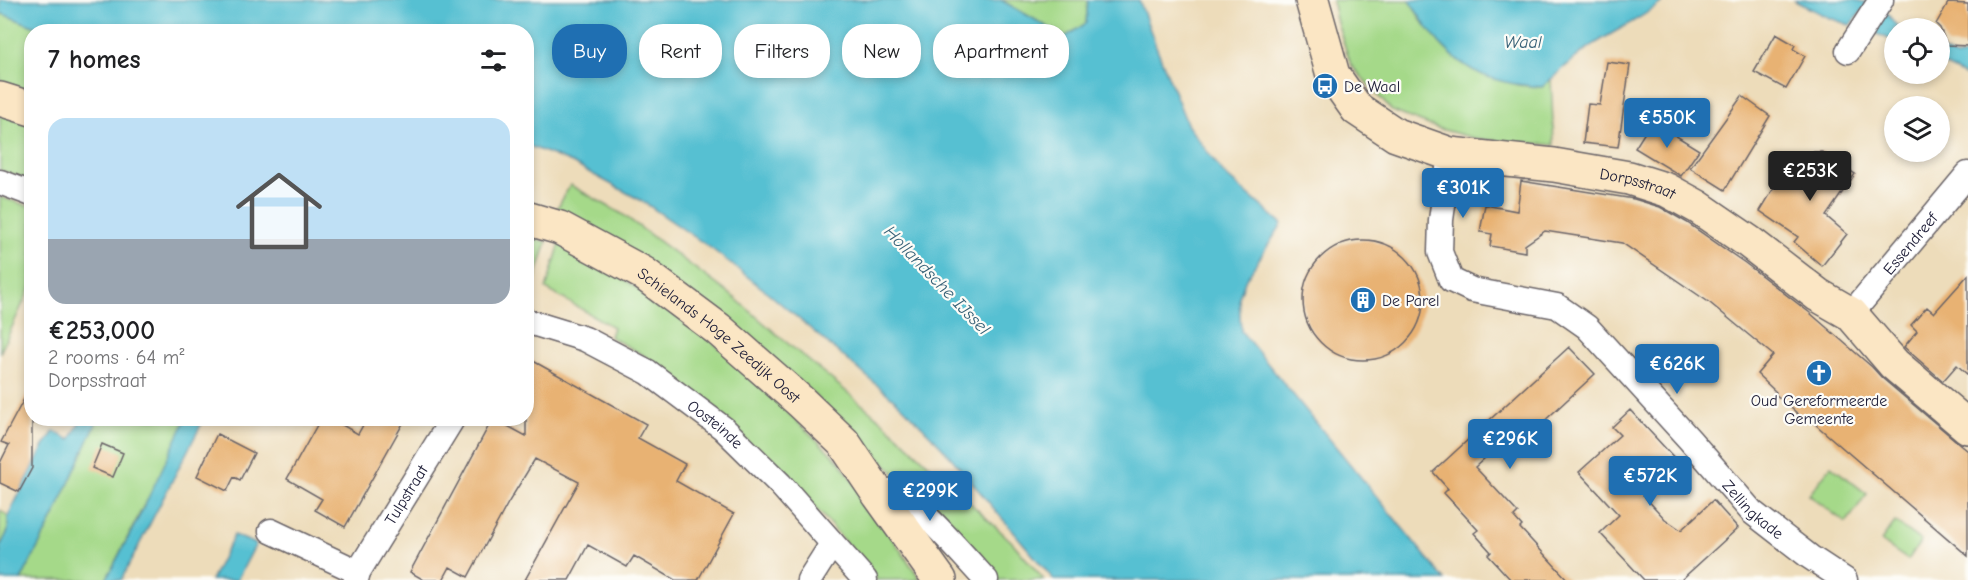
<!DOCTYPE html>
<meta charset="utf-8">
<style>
:root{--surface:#fff;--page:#f6f6f6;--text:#202124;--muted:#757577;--line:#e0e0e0;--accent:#1f6fb2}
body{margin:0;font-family:"Comic Neue",sans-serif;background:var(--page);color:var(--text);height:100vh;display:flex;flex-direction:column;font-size:22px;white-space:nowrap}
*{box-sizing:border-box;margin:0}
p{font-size:20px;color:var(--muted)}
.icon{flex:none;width:33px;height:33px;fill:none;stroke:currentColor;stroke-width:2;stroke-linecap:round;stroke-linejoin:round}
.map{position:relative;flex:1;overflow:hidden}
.details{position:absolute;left:24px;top:24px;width:510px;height:402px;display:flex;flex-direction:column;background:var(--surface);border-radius:24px;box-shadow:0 3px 9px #0003}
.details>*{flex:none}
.banner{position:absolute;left:552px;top:24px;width:570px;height:54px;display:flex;gap:12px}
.buttons{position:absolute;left:1884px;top:18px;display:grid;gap:12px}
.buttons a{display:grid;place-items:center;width:66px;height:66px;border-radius:50%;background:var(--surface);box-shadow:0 3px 9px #0003;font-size:30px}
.price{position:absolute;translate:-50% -51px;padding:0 14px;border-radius:6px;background:var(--accent);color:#fff;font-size:20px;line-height:39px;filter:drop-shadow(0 2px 3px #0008)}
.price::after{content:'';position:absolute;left:50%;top:36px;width:18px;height:14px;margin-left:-9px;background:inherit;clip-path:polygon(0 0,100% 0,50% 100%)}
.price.selected{background:#222;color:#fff}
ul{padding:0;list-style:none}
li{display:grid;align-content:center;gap:12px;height:318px;padding:0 24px}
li+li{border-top:2px solid var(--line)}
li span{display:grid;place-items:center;height:186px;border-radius:18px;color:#555}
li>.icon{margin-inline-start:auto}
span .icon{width:108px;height:108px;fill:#fffc;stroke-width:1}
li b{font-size:26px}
h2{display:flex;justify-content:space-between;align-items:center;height:72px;padding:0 24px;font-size:26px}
.chip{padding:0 21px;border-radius:24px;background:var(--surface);box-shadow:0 3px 9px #0003;font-size:21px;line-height:54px}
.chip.selected{background:var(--accent);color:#fff}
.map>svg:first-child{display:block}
.green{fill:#a5d989;stroke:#647e62;stroke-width:1.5}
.water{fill:#56c0d2;stroke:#3c7186;stroke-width:1.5}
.building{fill:#e8b273}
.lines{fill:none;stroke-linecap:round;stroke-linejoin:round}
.street-casing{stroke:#696367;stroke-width:27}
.secondary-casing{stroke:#696367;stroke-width:36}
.street{stroke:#fff;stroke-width:24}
.secondary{stroke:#fbe6c4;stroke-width:33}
.labels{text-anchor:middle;stroke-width:4.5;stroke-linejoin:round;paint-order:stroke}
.poi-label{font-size:16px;fill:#22223b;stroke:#fdfcf7;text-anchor:start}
.street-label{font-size:16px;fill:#22223b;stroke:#fdfcf7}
.water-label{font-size:18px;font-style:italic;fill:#376177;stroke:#fdfcf7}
</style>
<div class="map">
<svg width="1968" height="580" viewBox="0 0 1968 580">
<rect width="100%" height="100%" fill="#fdfcf7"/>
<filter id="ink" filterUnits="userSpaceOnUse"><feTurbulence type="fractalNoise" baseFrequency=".0167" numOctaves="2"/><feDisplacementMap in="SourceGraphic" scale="12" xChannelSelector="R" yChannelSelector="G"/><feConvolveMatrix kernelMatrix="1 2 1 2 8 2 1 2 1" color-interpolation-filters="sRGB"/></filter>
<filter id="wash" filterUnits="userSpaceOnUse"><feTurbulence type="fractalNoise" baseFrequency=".008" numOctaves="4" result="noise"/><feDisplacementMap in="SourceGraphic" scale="24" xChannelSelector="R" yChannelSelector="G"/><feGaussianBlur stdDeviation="1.35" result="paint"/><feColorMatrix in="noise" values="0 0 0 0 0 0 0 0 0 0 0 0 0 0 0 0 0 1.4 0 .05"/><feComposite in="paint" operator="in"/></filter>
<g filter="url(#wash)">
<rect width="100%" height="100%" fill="#eddcba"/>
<path class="green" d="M 1001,0 L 1088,0 L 1086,23 L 1065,37 Z
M 1332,0 L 1410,0 L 1422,22 L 1517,85 L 1542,87 L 1551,79 L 1554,145 L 1477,139 L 1437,128 L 1392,111 L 1351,65 L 1336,19 Z
M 0,13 L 46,31 L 32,32 L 31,94 L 0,80 Z
M 0,108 L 31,121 L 31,181 L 0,170 Z
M 570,185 L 622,214 L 735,298 L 780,337 L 881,420 L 1012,542 L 1044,580 L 997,580 L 931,508 L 798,380 L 555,213 Z
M 0,197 L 32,207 L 31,286 L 0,353 Z
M 526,236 L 547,242 L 527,304 L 526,303 Z
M 560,243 L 605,266 L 712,341 L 839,461 L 921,580 L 877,580 L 823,516 L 683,384 L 643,355 L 610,337 L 613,327 L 546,289 Z
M 98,419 L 202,419 L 157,510 L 144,505 L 106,580 L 21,580 L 54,516 Z
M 1831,466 L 1867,494 L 1846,523 L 1809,495 Z
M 0,510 L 8,516 L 8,531 L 0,547 Z
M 1895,522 L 1921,541 L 1908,560 L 1881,541 Z"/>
<path class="water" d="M 0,0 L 1001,0 L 1065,37 L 1086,23 L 1088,0 L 1139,0 L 1156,46 L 1188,126 L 1224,174 L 1282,224 L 1246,279 L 1239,297 L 1241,331 L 1445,580 L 1054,580 L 942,447 L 903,407 L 767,292 L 712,249 L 642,201 L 572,163 L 527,145 L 526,32 L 46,31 L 0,13 Z
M 1410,0 L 1665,0 C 1642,19 1617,29 1593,45 C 1574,57 1559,73 1542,87 C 1522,85 1501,83 1483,75 C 1451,62 1426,30 1410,0 Z
M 1793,0 L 1854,0 L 1869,3 L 1850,25 L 1827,17 Z
M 1885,10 L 1893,22 L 1901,28 L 1894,28 L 1894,41 L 1870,31 Z
M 1940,50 L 1956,57 L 1968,54 L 1968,77 L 1940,63 Z
M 82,418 L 98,419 L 54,516 L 21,580 L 0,580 L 0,547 L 8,531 L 8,516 L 44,446 L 54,431 L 70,440 Z
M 186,419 L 204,419 L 121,580 L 106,580 L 140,515 Z
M 234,535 L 256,544 L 237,580 L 211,580 Z"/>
<g id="blocks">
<path class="building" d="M 1948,3 L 1968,4 L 1968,46 L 1947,45 L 1940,28 L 1936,24 Z
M 1776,34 L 1795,45 L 1793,49 L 1805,56 L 1786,89 L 1754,72 Z
M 1607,62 L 1630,65 L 1618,147 L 1583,143 L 1588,104 L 1600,105 Z
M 1742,96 L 1770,116 L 1725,190 L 1690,168 Z
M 1652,121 L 1699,150 L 1681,176 L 1635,148 Z
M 1796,152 L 1822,152 L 1855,174 L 1826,216 L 1847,234 L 1822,266 L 1794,242 L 1798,237 L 1760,211 Z
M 1521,181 L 1634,199 L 1660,207 L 1686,222 L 1745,263 L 1810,313 L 1872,367 L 1882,378 L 1968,451 L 1968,556 L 1808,418 L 1806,421 L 1774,393 L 1776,392 L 1757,374 L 1773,355 L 1710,303 L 1622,243 L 1545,231 L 1525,245 L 1525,252 L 1490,246 L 1492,234 L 1480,232 L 1485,205 L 1517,211 Z
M1303 300a60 60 0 1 1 120 0a60 60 0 1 1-120 0Z
M 1968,275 L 1968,375 L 1957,365 L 1943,381 L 1904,347 L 1917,331 L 1911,325 L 1927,307 L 1934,313 Z
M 1569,347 L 1595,374 L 1526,438 L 1517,429 L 1475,467 L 1518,513 L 1514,517 L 1522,526 L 1520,528 L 1568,580 L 1511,580 L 1488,555 L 1491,552 L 1474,533 L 1478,530 L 1444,493 L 1448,489 L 1433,472 Z
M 526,357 L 646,424 L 638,438 L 685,464 L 676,481 L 734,514 L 698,580 L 675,580 L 634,556 L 627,567 L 588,545 L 569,580 L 525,580 L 579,482 L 535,459 L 508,503 L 468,577 L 450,567 L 443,580 L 424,580 L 410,572 L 493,418 L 526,436 Z
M 32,384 L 32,468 L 19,492 L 0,483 L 0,463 L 9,445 L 1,442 Z
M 1630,410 L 1679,463 L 1643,495 L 1665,519 L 1681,530 L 1713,500 L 1738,528 L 1681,580 L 1644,580 L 1600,533 L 1619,515 L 1579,472 L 1620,435 L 1612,427 Z
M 321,418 L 330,418 L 358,434 L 367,418 L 406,418 L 345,527 L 315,510 L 322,499 L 287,479 Z
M 217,434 L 254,453 L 240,480 L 234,477 L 227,491 L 197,476 Z
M 102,444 L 123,453 L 113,477 L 92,468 Z"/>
</g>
</g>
<g filter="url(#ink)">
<use href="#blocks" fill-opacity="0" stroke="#696367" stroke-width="1.5"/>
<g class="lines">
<g class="street-casing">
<g id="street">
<path d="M 1848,51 L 1881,0"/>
<path id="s1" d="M 1450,154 L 1441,220 L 1440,252 L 1451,280 L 1472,290 L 1557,306 L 1587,327 L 1690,440 L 1752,512 L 1810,557 L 1845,580"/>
<path d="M 0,182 L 32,194"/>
<path id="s2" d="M 1851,314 L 1968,174"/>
<path id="s3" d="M 526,321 L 585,339 L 648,372 L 723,428 L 780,484 L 865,580"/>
<path d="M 879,495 C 883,493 887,490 892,491 C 910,493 970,563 986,580"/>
<path d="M 271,531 L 358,572"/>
<path id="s4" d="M 356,580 L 358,572 L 453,418"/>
<path d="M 809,580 L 832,544"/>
</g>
</g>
<g class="secondary-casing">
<g id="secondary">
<path id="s5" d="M 1312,0 L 1333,75 L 1357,109 L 1396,135 L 1450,154 L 1554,165 L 1629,178 L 1667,190 L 1698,207 L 1749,242 L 1818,295 L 1851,314 L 1894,364 L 1968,427"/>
<path d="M 0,99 L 32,109"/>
<path id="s6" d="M 526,218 L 560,228 L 643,273 L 718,329 L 801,402 L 844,443 L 879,495 L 940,580"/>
</g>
</g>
<use href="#street" class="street"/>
<use href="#secondary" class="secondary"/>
</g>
</g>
<defs>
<g id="bus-disc" transform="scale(1.35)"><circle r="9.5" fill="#1f6fb2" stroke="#fdfcf7"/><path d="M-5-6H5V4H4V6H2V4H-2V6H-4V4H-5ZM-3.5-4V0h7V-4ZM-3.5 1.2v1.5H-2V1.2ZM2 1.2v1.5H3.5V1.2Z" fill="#fff"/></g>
<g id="building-disc" transform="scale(1.35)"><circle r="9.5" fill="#1f6fb2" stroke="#fdfcf7"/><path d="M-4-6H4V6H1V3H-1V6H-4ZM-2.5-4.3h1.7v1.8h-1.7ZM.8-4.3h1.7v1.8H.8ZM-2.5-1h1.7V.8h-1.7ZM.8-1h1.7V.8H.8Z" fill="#fff"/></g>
<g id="church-disc" transform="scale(1.35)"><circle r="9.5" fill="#1f6fb2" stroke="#fdfcf7"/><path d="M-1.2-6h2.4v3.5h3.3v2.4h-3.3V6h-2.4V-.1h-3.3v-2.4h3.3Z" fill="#fff"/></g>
</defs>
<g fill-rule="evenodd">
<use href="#bus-disc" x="1325" y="86"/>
<use href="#building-disc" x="1363" y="300"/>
<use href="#church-disc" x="1819" y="373"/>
</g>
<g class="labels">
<g class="poi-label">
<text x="1344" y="92">De Waal</text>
<text x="1382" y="306">De Parel</text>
<text x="1819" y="406" text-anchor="middle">Oud Gereformeerde<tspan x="1819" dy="18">Gemeente</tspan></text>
</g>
<g class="street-label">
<text dy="6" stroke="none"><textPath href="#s5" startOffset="414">Dorpsstraat</textPath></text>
<text dy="6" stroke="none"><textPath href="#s2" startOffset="92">Essendreef</textPath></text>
<text dy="6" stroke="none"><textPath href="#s6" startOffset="228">Schielands Hoge Zeedijk Oost</textPath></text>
<text dy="6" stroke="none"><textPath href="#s3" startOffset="218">Oosteinde</textPath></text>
<text dy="6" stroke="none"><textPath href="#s4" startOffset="99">Tulpstraat</textPath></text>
<text dy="6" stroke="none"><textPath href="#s1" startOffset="522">Zellingkade</textPath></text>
</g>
<g class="water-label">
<text x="1523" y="48">Waal</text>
<text transform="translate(937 280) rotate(46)" y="6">Hollandsche IJssel</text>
</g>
</g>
</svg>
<div class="buttons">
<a><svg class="icon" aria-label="locate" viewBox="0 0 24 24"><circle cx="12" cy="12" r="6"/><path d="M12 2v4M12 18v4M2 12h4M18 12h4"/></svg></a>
<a><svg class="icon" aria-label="layers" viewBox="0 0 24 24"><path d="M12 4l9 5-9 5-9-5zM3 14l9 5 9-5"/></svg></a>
</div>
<b class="price" style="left:1667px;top:149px">€550K</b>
<b class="price selected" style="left:1810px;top:202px">€253K</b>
<b class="price" style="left:1463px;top:219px">€301K</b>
<b class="price" style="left:1677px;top:395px">€626K</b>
<b class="price" style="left:1510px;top:470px">€296K</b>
<b class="price" style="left:1650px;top:507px">€572K</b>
<b class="price" style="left:930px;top:522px">€299K</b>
<div class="banner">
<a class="chip selected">Buy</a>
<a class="chip">Rent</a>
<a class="chip">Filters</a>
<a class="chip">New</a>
<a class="chip">Apartment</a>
</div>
<section class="details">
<h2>7 homes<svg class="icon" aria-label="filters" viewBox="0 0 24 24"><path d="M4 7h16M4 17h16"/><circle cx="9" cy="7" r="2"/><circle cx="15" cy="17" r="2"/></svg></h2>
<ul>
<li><span style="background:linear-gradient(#bfe0f5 65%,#9aa5b1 0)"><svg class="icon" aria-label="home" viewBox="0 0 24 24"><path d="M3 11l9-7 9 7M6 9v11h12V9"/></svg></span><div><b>€253,000</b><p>2 rooms · 64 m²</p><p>Dorpsstraat</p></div></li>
</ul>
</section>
</div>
